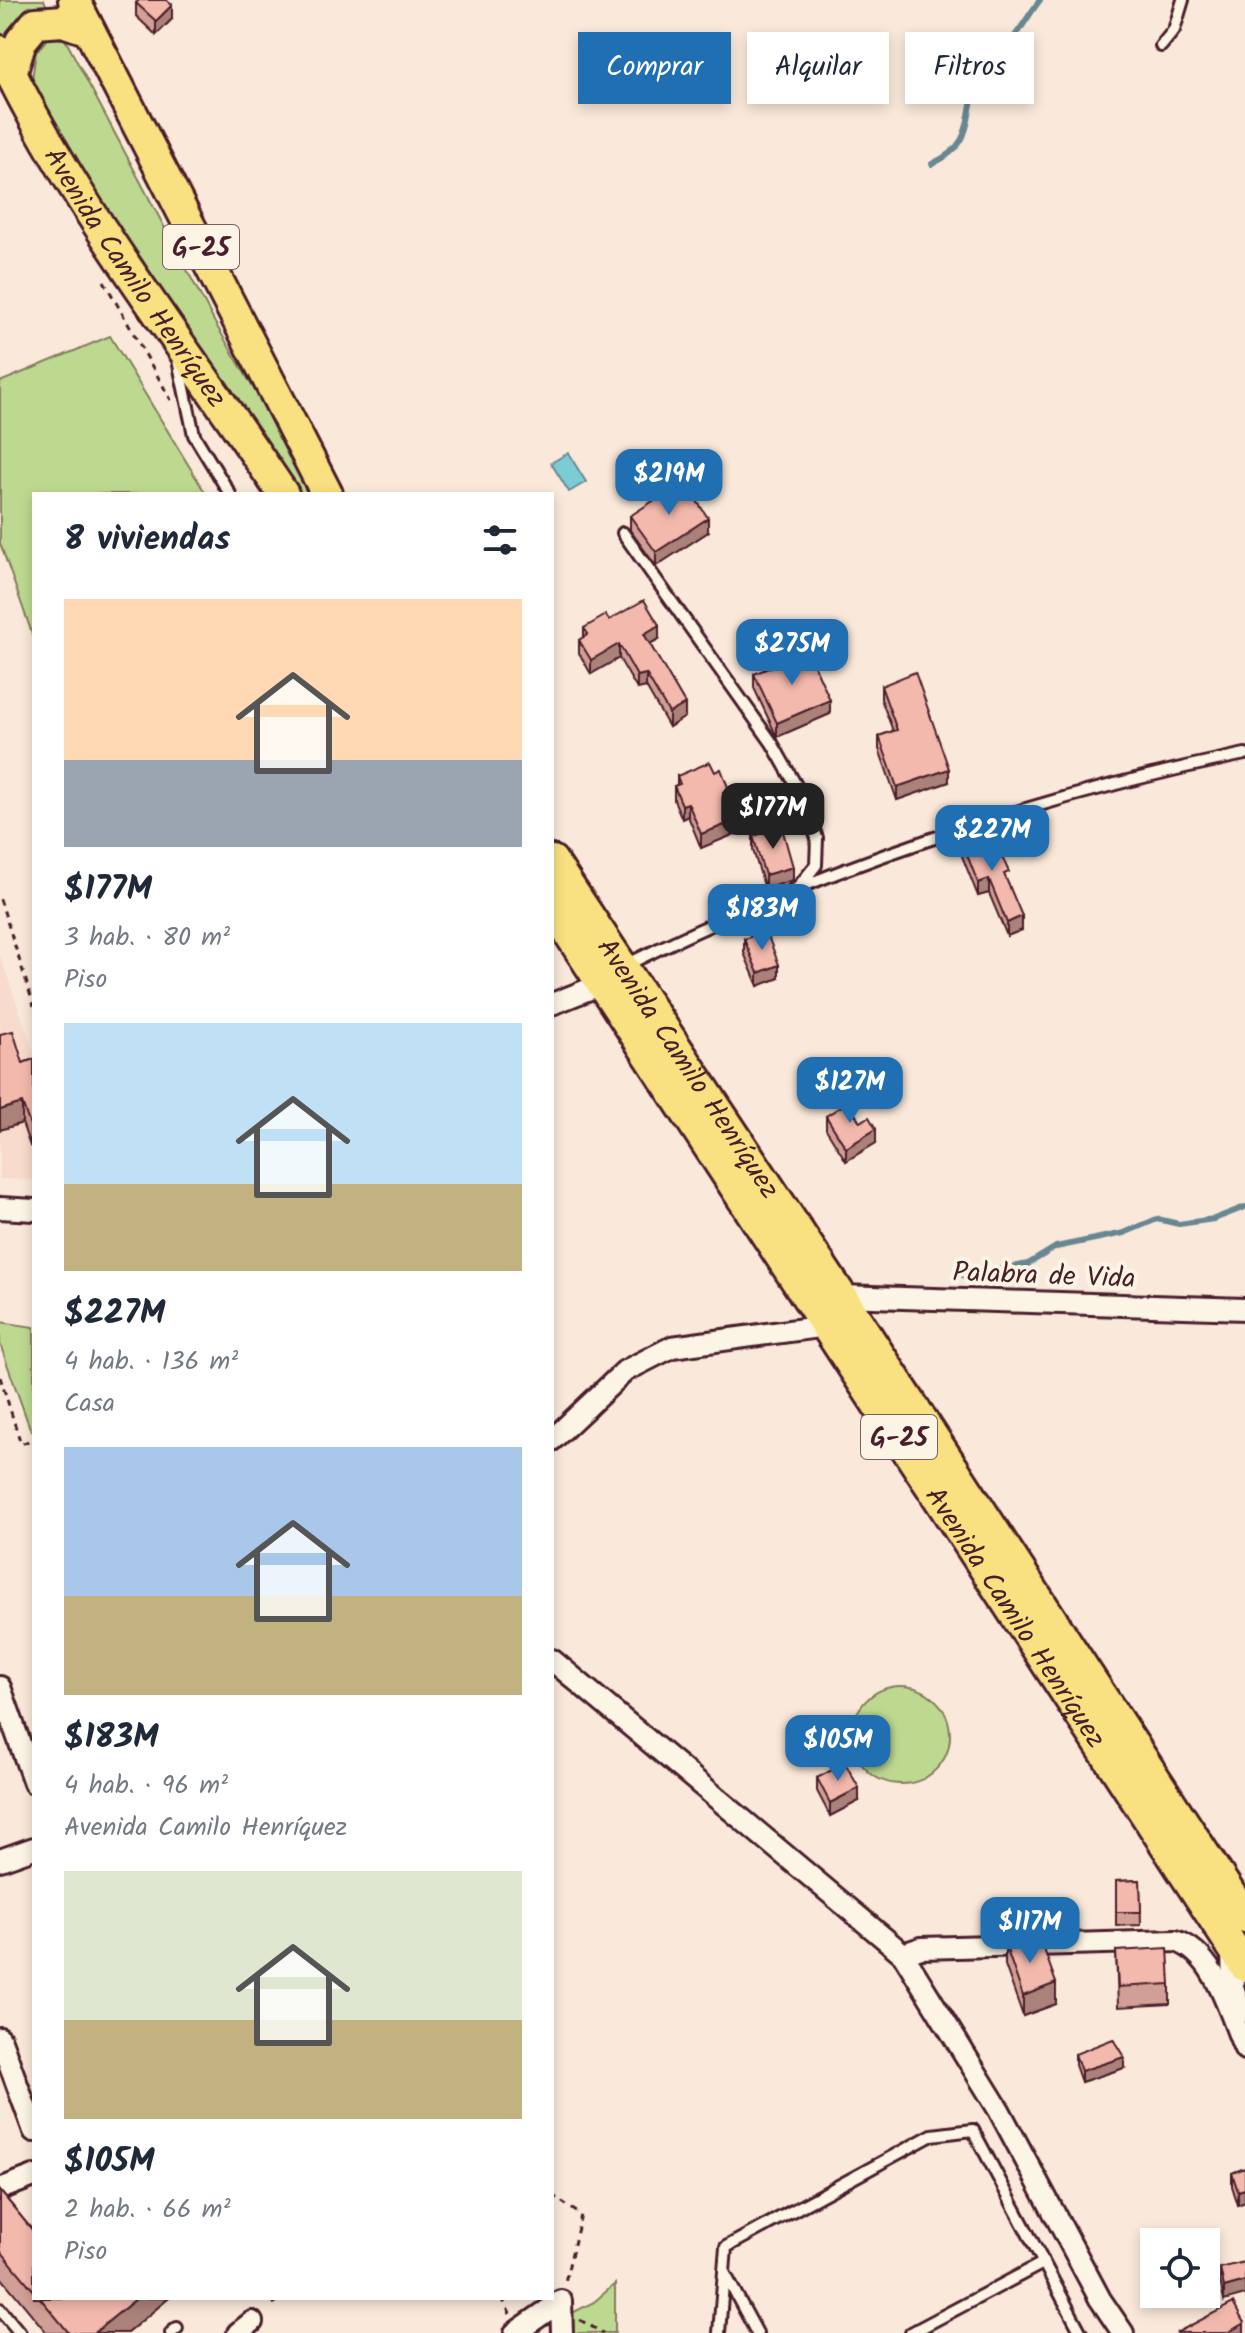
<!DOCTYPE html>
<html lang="es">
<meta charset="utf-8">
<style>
:root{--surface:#fff;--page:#f6f6f7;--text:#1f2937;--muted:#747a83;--accent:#1f6fb2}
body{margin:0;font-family:Kalam,sans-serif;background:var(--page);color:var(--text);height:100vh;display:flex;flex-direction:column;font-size:30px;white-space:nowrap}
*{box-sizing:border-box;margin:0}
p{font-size:26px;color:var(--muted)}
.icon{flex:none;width:44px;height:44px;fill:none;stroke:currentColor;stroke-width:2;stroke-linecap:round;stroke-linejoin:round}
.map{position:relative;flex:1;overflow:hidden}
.side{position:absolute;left:32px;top:492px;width:522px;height:1808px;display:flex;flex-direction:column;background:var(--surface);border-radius:0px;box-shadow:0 4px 12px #0003}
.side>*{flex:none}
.top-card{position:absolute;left:578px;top:32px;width:546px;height:72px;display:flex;gap:16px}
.tools{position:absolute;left:1140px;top:2228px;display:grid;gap:16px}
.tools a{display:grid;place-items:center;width:80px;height:80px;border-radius:0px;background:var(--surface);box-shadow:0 4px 12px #0003;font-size:40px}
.price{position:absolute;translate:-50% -68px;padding:0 18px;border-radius:16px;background:var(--accent);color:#fff;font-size:26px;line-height:52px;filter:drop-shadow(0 2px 4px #0008)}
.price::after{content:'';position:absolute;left:50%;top:48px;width:24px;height:18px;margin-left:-12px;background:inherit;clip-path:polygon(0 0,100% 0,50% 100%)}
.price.active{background:#222;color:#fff}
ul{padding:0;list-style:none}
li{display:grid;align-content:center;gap:16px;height:424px;padding:0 32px}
li span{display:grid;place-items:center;height:248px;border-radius:0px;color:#555}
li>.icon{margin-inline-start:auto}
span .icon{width:144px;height:144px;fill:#fffc;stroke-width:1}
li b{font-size:34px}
h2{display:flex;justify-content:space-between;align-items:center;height:96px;padding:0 32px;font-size:34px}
.chip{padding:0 28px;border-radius:0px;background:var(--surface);box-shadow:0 4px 12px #0003;font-size:28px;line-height:72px}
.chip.active{background:var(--accent);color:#fff}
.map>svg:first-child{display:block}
.built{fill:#f8dbcc}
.green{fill:#bdd990;stroke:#847c5e;stroke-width:2}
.water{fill:#7cccd6;stroke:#688792;stroke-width:2}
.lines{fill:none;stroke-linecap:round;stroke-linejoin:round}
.stream{stroke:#688792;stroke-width:6}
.lane-casing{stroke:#4a1f2b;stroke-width:16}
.street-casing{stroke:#4a1f2b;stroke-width:26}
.primary-casing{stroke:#4a1f2b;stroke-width:36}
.path{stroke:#4a1f2b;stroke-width:3;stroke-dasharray:6 6;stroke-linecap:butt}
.lane{stroke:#fcf5e5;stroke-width:10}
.street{stroke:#fcf5e5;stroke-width:20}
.primary{stroke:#f9e181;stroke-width:30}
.wall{fill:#d19f95;stroke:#4a1f2b;stroke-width:2}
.shaded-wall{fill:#aa8279;stroke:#4a1f2b;stroke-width:2}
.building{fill:#f3b9ad;stroke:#4a1f2b;stroke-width:2}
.labels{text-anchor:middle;stroke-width:8;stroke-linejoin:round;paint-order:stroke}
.shield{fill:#fcf5e5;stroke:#7f5f63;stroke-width:2}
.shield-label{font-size:26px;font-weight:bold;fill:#4a1f2b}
.street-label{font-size:28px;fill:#4a1f2b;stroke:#fcf5e5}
</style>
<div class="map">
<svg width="1245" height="2333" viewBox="0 0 1245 2333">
<rect width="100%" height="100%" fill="#fae9da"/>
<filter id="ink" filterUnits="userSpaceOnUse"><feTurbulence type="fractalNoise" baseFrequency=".0125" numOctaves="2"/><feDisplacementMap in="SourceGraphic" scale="16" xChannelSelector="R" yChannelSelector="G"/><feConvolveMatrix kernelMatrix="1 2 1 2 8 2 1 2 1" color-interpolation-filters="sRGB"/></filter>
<g filter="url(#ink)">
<path class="built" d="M 0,955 L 34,1053 L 34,1180 L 0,1179 Z"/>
<path class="green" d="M 0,0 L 44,0 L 49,11 L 6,56 L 0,43 Z
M 48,38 L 65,39 L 215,323 L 316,494 L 299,494 L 75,160 L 31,86 L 36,52 Z
M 110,336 L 206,494 L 34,494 L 34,639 L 0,543 L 0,382 Z
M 0,1322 L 34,1327 L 34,1430 L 31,1431 L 0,1344 Z
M852 1735a49 49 0 1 1 98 0a49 49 0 1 1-98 0Z
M 615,2284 L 615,2333 L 573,2333 L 570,2314 L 594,2302 Z"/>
<path class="water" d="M 568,453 L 586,482 L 569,492 L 551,463 Z"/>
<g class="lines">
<path class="stream" d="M 932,164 C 982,141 959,111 983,73 C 990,61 1002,52 1011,41 C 1022,28 1030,13 1040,0
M 964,1276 L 1028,1264 L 1056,1247 L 1124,1233 L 1157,1219 L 1179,1224 L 1214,1219 L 1245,1207"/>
<g class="lane-casing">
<path id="lane" d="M 1161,46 L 1174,30 L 1183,0
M 178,360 L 194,435 L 230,494
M 623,533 L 772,743 L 802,796 L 817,838 L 816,865 L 799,886
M 624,966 C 816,870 1035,797 1245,754
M 725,2274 L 757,2333
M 0,2309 L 20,2333
M 171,2333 L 177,2328
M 719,2333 L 726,2247 L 932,2135 L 973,2130 L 1081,2333
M 911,2333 L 1043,2263"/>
</g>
<g class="street-casing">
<path id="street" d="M 552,1004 L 602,984
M 0,1208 L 34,1210
M 841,1296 L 1245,1309
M 552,1440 L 625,1371 L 672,1347 L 826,1326
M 552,1660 L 903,1954 L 999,2110 L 1100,2299 L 1123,2333
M 0,1687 L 34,1783
M 0,1860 L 34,1848
M 1232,1949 L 1233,1988 L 1241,2012
M 903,1954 L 921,1948 L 1176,1941 C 1216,1954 1229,2013 1245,2049
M 0,2038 L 34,2131
M 0,2189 L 34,2176
M 561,2301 L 562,2333
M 238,2333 L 252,2322
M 515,2333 L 561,2301"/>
</g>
<g class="primary-casing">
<g id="primary">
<path d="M 74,0 L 327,494"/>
<path id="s1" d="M 0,51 C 75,210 186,348 283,494"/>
<path d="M 11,74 L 21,41 L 36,23 L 63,21 L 89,30"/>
<path id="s2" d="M 552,861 L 841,1296 L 1245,1917"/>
<path id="s3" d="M 552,907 L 1245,1966"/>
</g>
</g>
<path class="path" d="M 104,281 L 171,400
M 0,899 L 34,1006
M 0,1377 L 21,1444 L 34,1439
M 552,2195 L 581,2215 L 565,2282
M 502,2298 L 510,2314
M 273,2304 L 281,2298
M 580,2320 L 603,2333"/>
<use href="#lane" class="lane"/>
<use href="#street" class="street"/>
<use href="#primary" class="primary"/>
</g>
<path class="wall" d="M 136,3 L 172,19 L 156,35 L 136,16 Z
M 630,516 L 708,532 L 656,566 L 630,530 Z
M 609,620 L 659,639 L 650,644 L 685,717 L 669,727 L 646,687 L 637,689 L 619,658 L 591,674 L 579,653 L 579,640 L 584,637 L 584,628 Z
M 754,674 L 830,714 L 777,737 L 754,688 Z
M 881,686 L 949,782 L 897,800 L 879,749 L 879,736 L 893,731 L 881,699 Z
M 677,776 L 729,803 L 728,804 L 735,834 L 701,848 L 688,816 L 682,819 L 674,800 L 674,786 L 677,785 Z
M 753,836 L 793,880 L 765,889 L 753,850 Z
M 962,842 L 1009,885 L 1022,930 L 1007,936 L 989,893 L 978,896 L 962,856 Z
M 744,939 L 779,978 L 758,986 L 744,953 Z
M 34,1059 L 34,1144 L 30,1146 L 22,1123 L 0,1130 L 23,1063 Z
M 826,1116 L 860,1122 L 876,1143 L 846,1161 L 826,1129 Z
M 817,1778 L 859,1801 L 830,1816 L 817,1791 Z
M 1140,1880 L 1141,1925 L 1116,1926 L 1116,1881 Z
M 1005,1944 L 1056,2004 L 1023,2016 L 1005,1965 Z
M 1116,1951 L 1170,1984 L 1170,2004 L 1118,2007 Z
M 1075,2054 L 1124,2068 L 1081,2082 L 1075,2065 Z
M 1245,2168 L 1238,2205 L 1232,2186 L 1232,2173 Z
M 0,2191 L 34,2232 L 34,2298 L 169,2298 L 127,2333 L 47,2333 L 0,2276 Z
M 1245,2262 L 1224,2301 L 1220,2281 L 1220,2268 Z"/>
<path class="shaded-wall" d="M 172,5 L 172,19 L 156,35 L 156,21 Z
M 708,518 L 708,532 L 656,566 L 656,552 Z
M 659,625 L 659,639 L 644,647 L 644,634 Z
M 619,644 L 619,658 L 591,674 L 591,660 Z
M 646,674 L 646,687 L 637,689 L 637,676 Z
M 830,700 L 830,714 L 777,737 L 777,723 Z
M 685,704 L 685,717 L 669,727 L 669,713 Z
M 949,769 L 949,782 L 897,800 L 897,787 Z
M 729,790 L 729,803 L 723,806 L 723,792 Z
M 688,803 L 688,816 L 682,819 L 682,805 Z
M 735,821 L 735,834 L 701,848 L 701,834 Z
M 793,867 L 793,880 L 765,889 L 765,875 Z
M 989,879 L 989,893 L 978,896 L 978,883 Z
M 1022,916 L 1022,930 L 1007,936 L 1007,923 Z
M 779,965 L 779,978 L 758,986 L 758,973 Z
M 22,1103 L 22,1123 L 0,1130 L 0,1110 Z
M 34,1124 L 34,1144 L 30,1146 L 30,1125 Z
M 876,1129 L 876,1143 L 846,1161 L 846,1148 Z
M 859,1788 L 859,1801 L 830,1816 L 830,1803 Z
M 1056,1983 L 1056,2004 L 1023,2016 L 1023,1996 Z
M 1124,2057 L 1124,2068 L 1081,2082 L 1081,2071 Z
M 1245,2189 L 1245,2202 L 1238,2205 L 1238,2191 Z
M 1210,2271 L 1210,2278 L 1206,2279 L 1206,2272 Z
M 1245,2281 L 1245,2295 L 1224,2301 L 1224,2287 Z
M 137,2298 L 169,2298 L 127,2333 L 94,2333 Z
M 1244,2323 L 1244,2333 L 1227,2333 Z"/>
<path class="building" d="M 139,0 L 166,0 L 172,5 L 156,21 L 136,3 Z
M 684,481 L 708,518 L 656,552 L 630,516 Z
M 644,600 L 659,625 L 644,634 L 685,704 L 669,713 L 646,674 L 637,676 L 619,644 L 591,660 L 579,640 L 588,634 L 584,628 L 606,615 L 609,620 Z
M 808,651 L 830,700 L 777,723 L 754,674 Z
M 915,672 L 949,769 L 897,787 L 879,736 L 897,730 L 881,686 Z
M 710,762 L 715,772 L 721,769 L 729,790 L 723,792 L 735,821 L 701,834 L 688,803 L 682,805 L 674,786 L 680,784 L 677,776 Z
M 782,828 L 793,867 L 765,875 L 753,836 Z
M 992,835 L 1009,872 L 1004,874 L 1022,916 L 1007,923 L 989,879 L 978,883 L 962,842 Z
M 766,931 L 779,965 L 758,973 L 744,939 Z
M 13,1031 L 23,1063 L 34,1059 L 34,1124 L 30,1125 L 22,1103 L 0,1110 L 0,1034 Z
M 848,1102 L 860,1122 L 869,1117 L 876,1129 L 846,1148 L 826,1116 Z
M 845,1763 L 859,1788 L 830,1803 L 817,1778 Z
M 1140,1880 L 1141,1912 L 1116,1912 L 1116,1881 Z
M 1022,1938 L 1040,1938 L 1056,1983 L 1023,1996 L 1005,1944 Z
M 1168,1948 L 1170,1984 L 1118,1987 L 1116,1951 Z
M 1113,2039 L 1124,2057 L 1081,2071 L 1075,2054 Z
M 1245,2168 L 1245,2189 L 1238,2191 L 1232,2173 Z
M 0,2191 L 34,2232 L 34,2291 L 0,2250 Z
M 1206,2261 L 1210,2271 L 1206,2272 Z
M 1245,2262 L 1245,2281 L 1224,2287 L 1220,2268 Z
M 40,2298 L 137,2298 L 94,2333 L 69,2333 Z
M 1233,2303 L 1244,2323 L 1227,2333 L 1176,2333 Z"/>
</g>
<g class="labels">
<g class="shield">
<rect x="163" y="225" width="76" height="44" rx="6"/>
<rect x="861" y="1415" width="76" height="44" rx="6"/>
</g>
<g class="shield-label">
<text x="201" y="256">G-25</text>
<text x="899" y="1446">G-25</text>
</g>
<g class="street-label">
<text dy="10" stroke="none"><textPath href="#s1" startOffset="264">Avenida Camilo Henríquez</textPath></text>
<text dy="10" stroke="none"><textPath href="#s2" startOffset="248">Avenida Camilo Henríquez</textPath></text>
<text transform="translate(1044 1274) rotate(2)" y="10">Palabra de Vida</text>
<text dy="10" stroke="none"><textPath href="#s3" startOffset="848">Avenida Camilo Henríquez</textPath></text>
</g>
</g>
</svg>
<div class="tools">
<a><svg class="icon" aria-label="locate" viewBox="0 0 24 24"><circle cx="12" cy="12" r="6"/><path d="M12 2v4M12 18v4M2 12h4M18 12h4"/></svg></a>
</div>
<b class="price" style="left:669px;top:517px">$219M</b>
<b class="price" style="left:792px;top:687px">$275M</b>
<b class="price active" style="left:773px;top:851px">$177M</b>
<b class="price" style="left:992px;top:873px">$227M</b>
<b class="price" style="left:762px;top:952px">$183M</b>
<b class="price" style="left:850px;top:1125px">$127M</b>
<b class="price" style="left:838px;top:1783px">$105M</b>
<b class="price" style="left:1030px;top:1965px">$117M</b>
<div class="top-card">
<a class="chip active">Comprar</a>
<a class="chip">Alquilar</a>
<a class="chip">Filtros</a>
</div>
<section class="side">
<h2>8 viviendas<svg class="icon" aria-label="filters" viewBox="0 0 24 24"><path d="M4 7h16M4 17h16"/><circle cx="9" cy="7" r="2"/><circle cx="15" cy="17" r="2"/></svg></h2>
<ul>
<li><span style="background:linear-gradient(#ffd9b3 65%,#9aa5b1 0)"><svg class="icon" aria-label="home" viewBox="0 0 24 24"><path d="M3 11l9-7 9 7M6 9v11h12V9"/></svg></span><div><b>$177M</b><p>3 hab. · 80 m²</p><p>Piso</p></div></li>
<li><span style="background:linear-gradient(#bfe0f5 65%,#c2b280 0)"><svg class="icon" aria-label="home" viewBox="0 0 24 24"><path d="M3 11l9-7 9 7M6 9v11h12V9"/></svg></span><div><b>$227M</b><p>4 hab. · 136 m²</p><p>Casa</p></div></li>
<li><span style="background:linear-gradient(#a9c7e8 60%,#c2b280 0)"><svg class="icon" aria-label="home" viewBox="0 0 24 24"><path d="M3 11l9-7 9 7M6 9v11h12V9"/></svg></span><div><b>$183M</b><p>4 hab. · 96 m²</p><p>Avenida Camilo Henríquez</p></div></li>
<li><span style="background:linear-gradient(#dfe7d0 60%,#c2b280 0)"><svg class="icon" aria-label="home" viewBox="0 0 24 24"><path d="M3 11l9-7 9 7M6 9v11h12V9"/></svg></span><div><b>$105M</b><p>2 hab. · 66 m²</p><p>Piso</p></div></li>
</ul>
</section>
</div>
